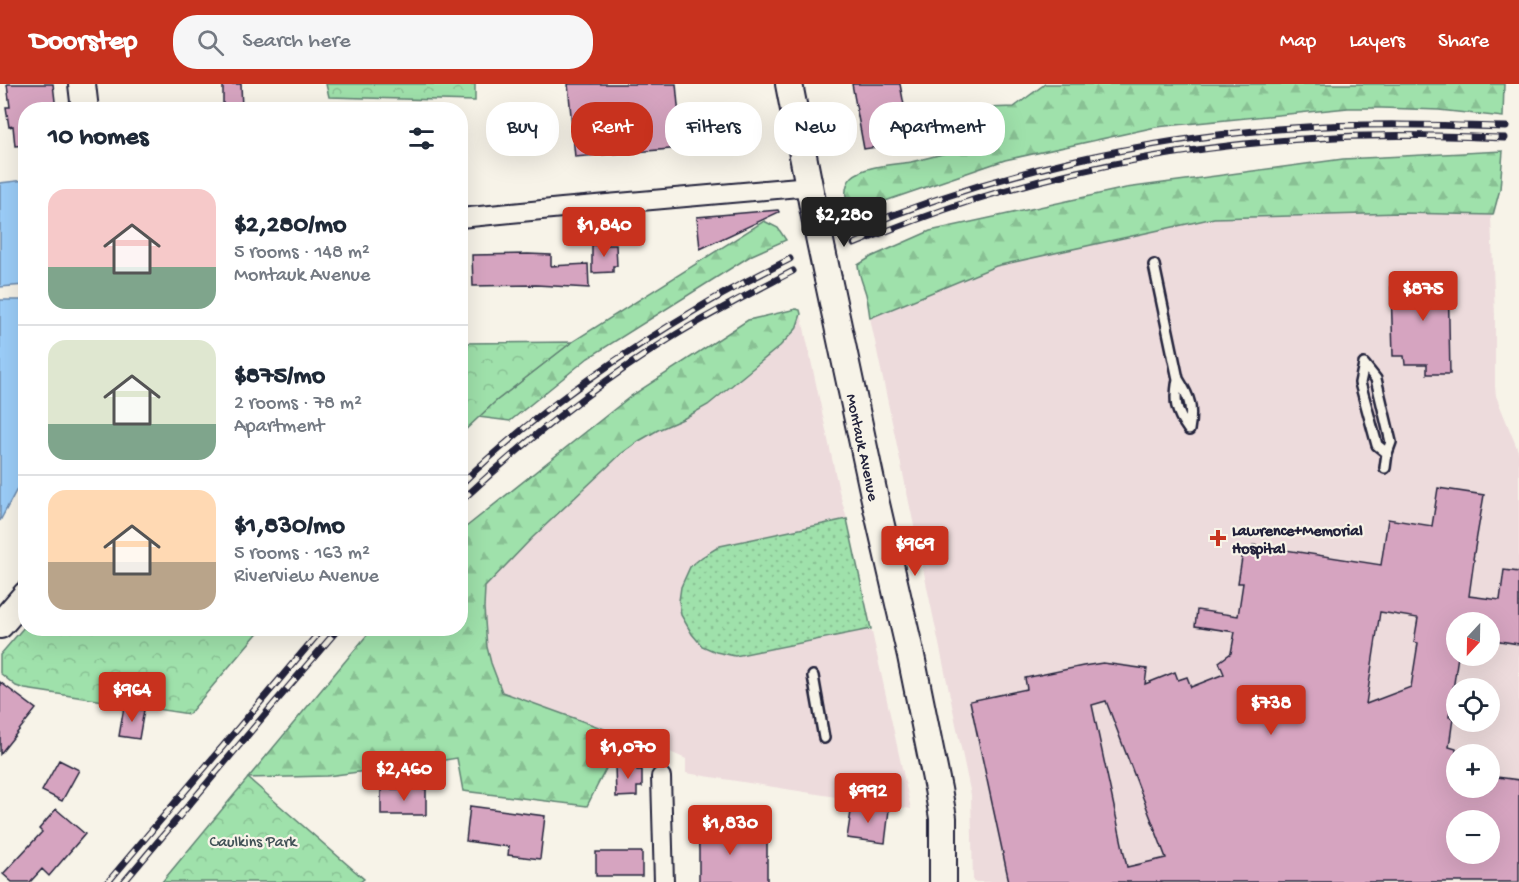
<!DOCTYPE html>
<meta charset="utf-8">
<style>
:root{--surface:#fff;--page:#f6f6f7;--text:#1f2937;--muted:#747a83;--line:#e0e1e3;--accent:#c8321e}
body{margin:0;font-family:"Gochi Hand",sans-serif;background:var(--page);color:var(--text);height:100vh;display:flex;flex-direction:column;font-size:22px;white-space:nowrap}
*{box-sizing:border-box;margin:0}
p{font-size:20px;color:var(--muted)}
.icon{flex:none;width:33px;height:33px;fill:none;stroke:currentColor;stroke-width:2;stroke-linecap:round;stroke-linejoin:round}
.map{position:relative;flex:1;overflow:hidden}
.panel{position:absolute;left:18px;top:18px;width:450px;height:534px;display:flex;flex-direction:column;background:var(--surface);border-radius:24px;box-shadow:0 6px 24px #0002}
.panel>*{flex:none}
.hud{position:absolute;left:486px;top:18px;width:570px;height:54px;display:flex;gap:12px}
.needle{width:39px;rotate:202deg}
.buttons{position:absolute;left:1446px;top:528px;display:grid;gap:12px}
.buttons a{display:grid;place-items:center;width:54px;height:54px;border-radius:50%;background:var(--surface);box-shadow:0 6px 24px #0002;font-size:30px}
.price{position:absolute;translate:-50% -51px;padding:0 14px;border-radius:6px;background:var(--accent);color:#fff;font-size:20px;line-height:39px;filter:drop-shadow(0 2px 3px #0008)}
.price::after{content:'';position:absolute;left:50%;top:36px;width:18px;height:14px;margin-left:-9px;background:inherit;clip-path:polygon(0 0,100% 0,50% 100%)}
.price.on{background:#222;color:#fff}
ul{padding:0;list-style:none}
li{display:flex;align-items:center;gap:18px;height:150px;padding:0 30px}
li+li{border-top:2px solid var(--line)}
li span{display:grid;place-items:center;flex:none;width:168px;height:120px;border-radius:18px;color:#555}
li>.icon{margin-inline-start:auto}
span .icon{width:72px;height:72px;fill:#fffc;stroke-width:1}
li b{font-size:26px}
h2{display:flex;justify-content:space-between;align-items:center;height:72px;padding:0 30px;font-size:26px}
.chip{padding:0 21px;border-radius:24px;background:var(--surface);box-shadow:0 6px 24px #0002;font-size:21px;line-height:54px}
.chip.on{background:var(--accent);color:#fff}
header{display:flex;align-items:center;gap:36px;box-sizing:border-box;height:84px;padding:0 30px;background:var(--accent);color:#fff}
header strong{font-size:28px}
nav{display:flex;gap:33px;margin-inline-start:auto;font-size:21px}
.search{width:420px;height:54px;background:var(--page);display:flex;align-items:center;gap:15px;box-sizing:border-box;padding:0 21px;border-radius:24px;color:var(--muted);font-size:22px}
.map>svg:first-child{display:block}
.built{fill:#eddbdc;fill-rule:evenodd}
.grass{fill:url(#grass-dots);stroke:#608273;stroke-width:1.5}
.forest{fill:url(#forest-firs);stroke:#608273;stroke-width:1.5}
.park{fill:url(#park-crowns);stroke:#608273;stroke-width:1.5}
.water{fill:#9bcdf8;stroke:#6b89ac;stroke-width:1.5}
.building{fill:#d6a4c0;stroke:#22223b;stroke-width:1.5;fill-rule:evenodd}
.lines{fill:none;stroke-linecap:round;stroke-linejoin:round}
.lane-casing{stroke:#22223b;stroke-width:14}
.street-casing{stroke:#22223b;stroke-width:22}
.secondary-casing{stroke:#22223b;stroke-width:30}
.lane{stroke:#f7f3e8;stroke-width:9}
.street{stroke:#f7f3e8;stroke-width:18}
.secondary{stroke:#f7f3e8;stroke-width:26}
.rail-casing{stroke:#22223b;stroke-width:7}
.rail{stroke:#f7f3e8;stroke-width:4.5;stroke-dasharray:14;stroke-linecap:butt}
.secondary-bridge-casing{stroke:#22223b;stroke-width:30;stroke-linecap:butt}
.secondary-bridge{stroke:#f7f3e8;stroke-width:26}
.poi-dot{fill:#c8321e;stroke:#f7f3e8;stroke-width:2}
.labels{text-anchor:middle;stroke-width:4.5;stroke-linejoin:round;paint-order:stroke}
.street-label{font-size:16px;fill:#22223b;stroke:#f7f3e8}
.poi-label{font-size:16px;font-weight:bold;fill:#22223b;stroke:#f7f3e8;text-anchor:start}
.park-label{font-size:16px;fill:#415257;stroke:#f7f3e8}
</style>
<header>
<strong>Doorstep</strong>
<div class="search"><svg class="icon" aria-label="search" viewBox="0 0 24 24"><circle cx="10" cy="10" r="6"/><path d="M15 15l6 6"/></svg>Search here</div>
<nav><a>Map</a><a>Layers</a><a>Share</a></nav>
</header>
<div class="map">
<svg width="1519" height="798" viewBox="0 0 1519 798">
<defs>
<pattern id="grass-dots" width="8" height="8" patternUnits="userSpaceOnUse" patternTransform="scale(1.5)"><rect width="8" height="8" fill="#9fe1ab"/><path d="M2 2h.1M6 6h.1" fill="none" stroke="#89c194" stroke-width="1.8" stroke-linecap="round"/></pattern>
<pattern id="forest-firs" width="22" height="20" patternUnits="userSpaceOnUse" patternTransform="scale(1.5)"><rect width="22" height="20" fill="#9fe1ab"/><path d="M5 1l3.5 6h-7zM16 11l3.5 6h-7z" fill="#89c194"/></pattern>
<pattern id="park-crowns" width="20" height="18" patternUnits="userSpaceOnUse" patternTransform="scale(1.5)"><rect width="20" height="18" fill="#9fe1ab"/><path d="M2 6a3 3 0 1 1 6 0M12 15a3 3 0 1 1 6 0" fill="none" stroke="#89c194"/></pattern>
</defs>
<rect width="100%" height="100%" fill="#f7f3e8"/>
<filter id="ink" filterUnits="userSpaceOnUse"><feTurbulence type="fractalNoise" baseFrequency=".0167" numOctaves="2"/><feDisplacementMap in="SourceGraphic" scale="12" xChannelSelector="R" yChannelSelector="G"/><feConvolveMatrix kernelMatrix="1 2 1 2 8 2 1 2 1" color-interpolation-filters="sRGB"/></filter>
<g filter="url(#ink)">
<path class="built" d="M 1401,129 L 1493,131 L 1491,133 L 1495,232 L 1495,302 L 1496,312 L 1519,369 L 1519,798 L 973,798 L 971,711 L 870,234 L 1000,180 L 1214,134 ZM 1456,538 L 1490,538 L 1490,572 L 1456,572 ZM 1456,604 L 1490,604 L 1490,638 L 1456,638 ZM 1456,670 L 1490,670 L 1490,704 L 1456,704 ZM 1456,736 L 1490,736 L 1490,770 L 1456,770 Z
M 801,230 L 839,407 L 847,435 L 911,725 L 686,689 L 686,675 L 652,660 L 642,677 L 604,645 L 502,608 L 491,579 L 487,563 L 484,524 L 485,503 L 532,454 L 613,378 L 639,357 L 658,346 L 696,328 L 718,312 L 780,262 L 796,245 Z"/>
<path class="grass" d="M 847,435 L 871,545 L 735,572 L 716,568 L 702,562 L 692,550 L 681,531 L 679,517 L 681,503 L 690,483 L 702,473 L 720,462 Z"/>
<path class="forest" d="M 1045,0 L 1504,0 L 1503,33 L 1439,26 L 1382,24 L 1348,24 L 1156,43 L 1005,76 L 850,129 C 846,117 842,103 852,93 C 865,81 894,81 911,78 C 936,72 960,65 985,59 L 985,24 L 1014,23 Z
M 1503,67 L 1500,105 L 1493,131 L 1401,129 L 1214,134 L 996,182 L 870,234 C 869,226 868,218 866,210 C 863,200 859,192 858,181 L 871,173 L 930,147 L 1126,104 L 1343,75 Z
M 764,137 L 778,144 L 786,156 L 752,171 L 588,274 L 510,337 L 478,333 L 496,317 L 572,258 Z
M 796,225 L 800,226 L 801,230 L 796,245 L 780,262 L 708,321 L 683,335 L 658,346 L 639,357 L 621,370 L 532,454 L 485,503 L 484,524 L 487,563 L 491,579 L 502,608 L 604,645 L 619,659 L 587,722 L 463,707 L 457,674 L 414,681 L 327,692 L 248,694 L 372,545 L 460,544 L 461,447 L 631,312 L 748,236 Z"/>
<path class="park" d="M 326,0 L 475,0 L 475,17 L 329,13 Z
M 572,258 L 496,317 L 461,350 L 461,259 Z
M 25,542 L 26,544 L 261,545 L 189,630 L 25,605 L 16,602 L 0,589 L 0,571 Z
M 248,694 L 364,795 L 360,798 L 162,798 Z"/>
<path class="water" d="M 25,96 L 25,201 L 0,203 L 0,99 Z
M 0,216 L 26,216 L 25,390 L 0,437 Z"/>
<path class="building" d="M 7,0 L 53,0 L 56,26 L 26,26 L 26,61 L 15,62 L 13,42 L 9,43 L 6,23 L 10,23 Z
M 223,0 L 241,0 L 242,26 L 223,26 Z
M 568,0 L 676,0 L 682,64 L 575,73 Z
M 852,0 L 900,0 L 907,37 L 949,32 L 951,52 L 864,65 Z
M 778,126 L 779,128 L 700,165 L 697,133 Z
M 592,161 L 616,161 L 617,182 L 613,182 L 613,188 L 592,189 Z
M 528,170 L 551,171 L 551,182 L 588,180 L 589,204 L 536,201 L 473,202 L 472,171 Z
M 1426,188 L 1448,188 L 1450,290 L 1427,290 L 1427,280 L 1405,280 L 1404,272 L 1393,272 L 1391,203 L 1406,202 L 1406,194 L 1426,194 Z
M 1438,404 L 1484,411 L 1473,475 L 1474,476 L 1469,512 L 1500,516 L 1504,486 L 1519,488 L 1519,560 L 1494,556 L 1495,547 L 1490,546 L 1490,538 L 1456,538 L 1456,572 L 1458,572 L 1449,633 L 1453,634 L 1449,663 L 1456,665 L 1456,704 L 1490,704 L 1490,692 L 1519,696 L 1519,798 L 1009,798 L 970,617 L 1027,605 L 1025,594 L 1083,582 L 1103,579 L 1147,585 L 1145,600 L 1175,588 L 1178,596 L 1187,593 L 1191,603 L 1224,590 L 1219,578 L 1231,569 L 1235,548 L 1195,542 L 1197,526 L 1238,532 L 1243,499 L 1238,499 L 1243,468 L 1252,470 L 1253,461 L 1381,481 L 1388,435 L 1432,442 ZM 1380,528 L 1418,534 L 1414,558 L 1418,559 L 1411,603 L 1366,620 ZM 1106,617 L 1166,774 L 1127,783 L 1092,621 ZM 1456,736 L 1490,736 L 1490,770 L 1456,770 Z
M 0,598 L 36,625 L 0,670 Z
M 124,623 L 144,626 L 139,655 L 119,652 Z
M 59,676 L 79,686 L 62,717 L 42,707 Z
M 615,681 L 637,681 L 637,686 L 642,686 L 642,703 L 637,703 L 637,712 L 616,713 Z
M 381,705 L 426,705 L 426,731 L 381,731 Z
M 852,721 L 889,726 L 885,759 L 847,754 Z
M 470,722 L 545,732 L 540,775 L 508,771 L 509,763 L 466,757 Z
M 56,725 L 85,750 L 49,792 L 42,785 L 30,798 L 12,798 L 3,790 L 42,748 L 39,745 Z
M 740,741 L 741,757 L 767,757 L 767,798 L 699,798 L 699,767 L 698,742 Z
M 596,768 L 642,768 L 642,792 L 596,792 Z"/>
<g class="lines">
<g class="lane-casing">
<path id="lane" d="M 1154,181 L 1178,295 C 1190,314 1193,323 1189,346
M 1364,280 L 1376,295 L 1391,358 L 1387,369 L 1385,384
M 1364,280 L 1360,299 L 1377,361 L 1387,369
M 1178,295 C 1174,317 1175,327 1189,346
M 813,592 L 824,654"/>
</g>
<g class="street-casing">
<path id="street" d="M 460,134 L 562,124 L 810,102
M 661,693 L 664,798"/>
</g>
<g class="secondary-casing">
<path id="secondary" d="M 82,0 L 85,26
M 789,0 L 817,143
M 828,195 L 874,411 L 911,572 L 938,705 L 943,734 L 943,798
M 0,541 L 26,511"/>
</g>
<use href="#lane" class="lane"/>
<use href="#street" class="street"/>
<use href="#secondary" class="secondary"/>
<g class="rail-casing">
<path id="rail" d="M 851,148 C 989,90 1143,54 1292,44 C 1363,39 1435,41 1506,43
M 854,160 C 893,144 933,129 973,116 C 1091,79 1214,59 1336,53 C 1393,50 1449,52 1505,54
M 460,401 C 532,331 616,273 702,222 C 730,205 761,190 790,175
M 460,418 C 525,357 594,302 669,255 C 709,230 751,209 793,187
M 108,798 L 323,544
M 124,798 L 273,621 L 339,544"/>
</g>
<use href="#rail" class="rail"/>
<g class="secondary-bridge-casing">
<path id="secondary-bridge" d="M 817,143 L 828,195"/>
</g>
<use href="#secondary-bridge" class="secondary-bridge"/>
</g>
</g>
<path class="poi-dot" d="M1215 445h6v6h6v6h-6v6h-6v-6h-6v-6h6z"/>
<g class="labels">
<g class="street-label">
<text transform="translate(864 363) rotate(78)" y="6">Montauk Avenue</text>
</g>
<g class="poi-label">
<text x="1232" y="451">Lawrence+Memorial<tspan x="1232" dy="18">Hospital</tspan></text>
</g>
<g class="park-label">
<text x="253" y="762">Caulkins Park</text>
</g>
</g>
</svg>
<div class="buttons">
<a><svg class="needle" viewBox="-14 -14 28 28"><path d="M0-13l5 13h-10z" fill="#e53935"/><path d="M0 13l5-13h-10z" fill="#747a83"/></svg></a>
<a><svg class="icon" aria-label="locate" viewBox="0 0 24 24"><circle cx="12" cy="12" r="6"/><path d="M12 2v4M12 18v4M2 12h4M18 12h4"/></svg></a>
<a>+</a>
<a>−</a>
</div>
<b class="price on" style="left:844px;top:164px">$2,280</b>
<b class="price" style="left:604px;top:174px">$1,840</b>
<b class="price" style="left:1423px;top:238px">$875</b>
<b class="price" style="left:915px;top:493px">$969</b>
<b class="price" style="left:132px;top:639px">$964</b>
<b class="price" style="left:1271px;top:652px">$738</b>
<b class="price" style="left:628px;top:696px">$1,070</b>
<b class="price" style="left:404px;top:718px">$2,460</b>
<b class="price" style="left:868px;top:740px">$992</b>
<b class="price" style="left:730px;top:772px">$1,830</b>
<div class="hud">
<a class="chip">Buy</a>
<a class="chip on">Rent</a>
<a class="chip">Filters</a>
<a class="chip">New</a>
<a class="chip">Apartment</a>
</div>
<section class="panel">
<h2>10 homes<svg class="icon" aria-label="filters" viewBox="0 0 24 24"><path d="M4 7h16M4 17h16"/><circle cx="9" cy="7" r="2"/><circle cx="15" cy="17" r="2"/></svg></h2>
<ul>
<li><span style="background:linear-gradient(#f6c9c9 65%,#7fa58c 0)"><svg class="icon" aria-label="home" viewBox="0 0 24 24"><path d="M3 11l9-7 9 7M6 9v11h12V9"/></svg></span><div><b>$2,280/mo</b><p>5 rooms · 148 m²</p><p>Montauk Avenue</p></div></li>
<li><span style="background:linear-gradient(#dfe7d0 70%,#7fa58c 0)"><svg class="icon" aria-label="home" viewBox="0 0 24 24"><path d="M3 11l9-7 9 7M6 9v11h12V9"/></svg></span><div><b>$875/mo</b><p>2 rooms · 78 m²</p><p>Apartment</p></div></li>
<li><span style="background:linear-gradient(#ffd9b3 60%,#b9a48a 0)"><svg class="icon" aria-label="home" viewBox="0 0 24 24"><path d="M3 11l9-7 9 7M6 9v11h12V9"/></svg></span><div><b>$1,830/mo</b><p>5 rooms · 163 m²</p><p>Riverview Avenue</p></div></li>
</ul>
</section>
</div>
